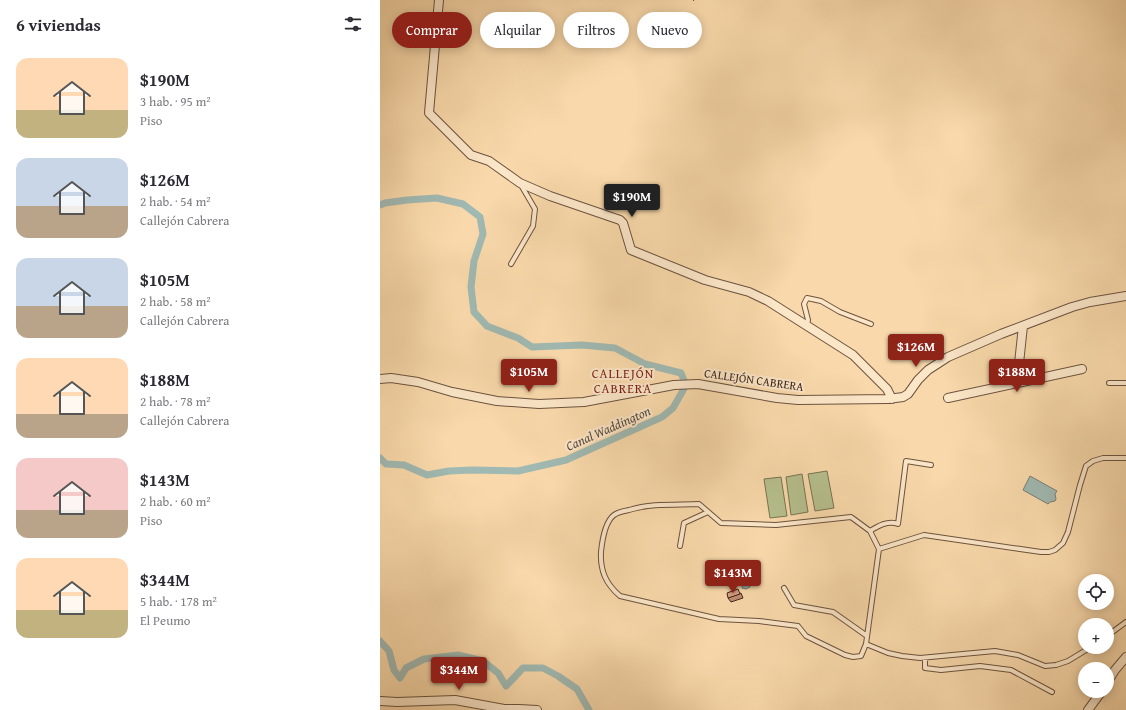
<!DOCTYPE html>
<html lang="es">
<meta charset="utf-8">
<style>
:root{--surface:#fff;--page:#f2f2f3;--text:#2b2b33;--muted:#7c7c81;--accent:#8f2418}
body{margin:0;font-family:"Gentium Book Plus",serif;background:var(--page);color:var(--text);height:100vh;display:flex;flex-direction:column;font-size:15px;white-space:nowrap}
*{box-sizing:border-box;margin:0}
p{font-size:13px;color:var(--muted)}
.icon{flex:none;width:22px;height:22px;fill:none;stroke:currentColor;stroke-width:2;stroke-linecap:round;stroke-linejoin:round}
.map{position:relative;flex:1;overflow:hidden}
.side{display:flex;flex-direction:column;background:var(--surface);width:380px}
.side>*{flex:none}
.banner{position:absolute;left:12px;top:12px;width:380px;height:36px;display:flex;gap:8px}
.controls{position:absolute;left:698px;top:574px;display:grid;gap:8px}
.controls a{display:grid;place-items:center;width:36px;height:36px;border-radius:50%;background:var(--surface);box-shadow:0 2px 10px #0003;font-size:20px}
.price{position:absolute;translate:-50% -34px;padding:0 9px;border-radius:4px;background:var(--accent);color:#fff;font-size:13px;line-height:26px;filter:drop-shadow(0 1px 2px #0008)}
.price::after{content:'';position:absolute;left:50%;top:24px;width:12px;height:9px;margin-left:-6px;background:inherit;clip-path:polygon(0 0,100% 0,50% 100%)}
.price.current{background:#222;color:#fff}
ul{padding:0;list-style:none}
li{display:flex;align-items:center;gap:12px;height:100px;padding:0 16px}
li span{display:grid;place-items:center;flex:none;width:112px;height:80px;border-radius:12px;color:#555}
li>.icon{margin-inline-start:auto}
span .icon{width:48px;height:48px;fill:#fffc;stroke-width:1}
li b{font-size:17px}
h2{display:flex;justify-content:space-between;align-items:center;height:48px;padding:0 16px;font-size:17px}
.chip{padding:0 14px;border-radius:18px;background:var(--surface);box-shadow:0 2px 10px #0003;font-size:14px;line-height:36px}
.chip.current{background:var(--accent);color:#fff}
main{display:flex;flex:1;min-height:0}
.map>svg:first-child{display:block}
.green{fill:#b6c08e;stroke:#7a7354}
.water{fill:#a0b9b2;stroke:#787e76}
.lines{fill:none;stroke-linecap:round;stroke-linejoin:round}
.canal{stroke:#a0b9b2;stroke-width:7}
.lane-casing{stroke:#6c533f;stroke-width:6}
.street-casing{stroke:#6c533f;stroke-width:10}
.path{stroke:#3d261b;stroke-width:1.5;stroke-dasharray:1 2;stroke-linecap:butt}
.lane{stroke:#fbe6c8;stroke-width:4}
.street{stroke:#fbe6c8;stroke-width:8}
.wall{fill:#c28e73;stroke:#3d261b}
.building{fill:#e1a586;stroke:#3d261b}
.labels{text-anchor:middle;stroke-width:4;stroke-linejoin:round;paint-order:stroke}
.street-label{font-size:12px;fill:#3d261b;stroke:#fbe6c8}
.neighbourhood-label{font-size:13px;letter-spacing:1px;fill:#7a1f14;stroke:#fbe6c8}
.water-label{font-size:13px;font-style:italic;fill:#564b41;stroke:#fbe6c8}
</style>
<main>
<section class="side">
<h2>6 viviendas<svg class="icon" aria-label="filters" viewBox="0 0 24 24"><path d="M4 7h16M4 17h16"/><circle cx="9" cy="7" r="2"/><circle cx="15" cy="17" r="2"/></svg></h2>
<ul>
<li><span style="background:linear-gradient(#ffd9b3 65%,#c2b280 0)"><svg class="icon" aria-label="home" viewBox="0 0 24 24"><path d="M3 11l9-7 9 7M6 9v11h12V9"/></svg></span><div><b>$190M</b><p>3 hab. · 95 m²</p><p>Piso</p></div></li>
<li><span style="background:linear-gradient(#c9d6e8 60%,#b9a48a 0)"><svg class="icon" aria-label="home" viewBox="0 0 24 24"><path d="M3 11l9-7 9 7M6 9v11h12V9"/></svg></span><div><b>$126M</b><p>2 hab. · 54 m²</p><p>Callejón Cabrera</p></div></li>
<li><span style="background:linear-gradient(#c9d6e8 60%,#b9a48a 0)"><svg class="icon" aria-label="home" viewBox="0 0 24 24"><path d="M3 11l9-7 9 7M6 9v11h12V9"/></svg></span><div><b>$105M</b><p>2 hab. · 58 m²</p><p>Callejón Cabrera</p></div></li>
<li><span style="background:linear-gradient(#ffd9b3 70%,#b9a48a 0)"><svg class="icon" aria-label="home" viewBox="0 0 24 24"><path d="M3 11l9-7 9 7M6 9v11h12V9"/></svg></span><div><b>$188M</b><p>2 hab. · 78 m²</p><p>Callejón Cabrera</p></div></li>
<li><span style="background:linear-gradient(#f6c9c9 65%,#b9a48a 0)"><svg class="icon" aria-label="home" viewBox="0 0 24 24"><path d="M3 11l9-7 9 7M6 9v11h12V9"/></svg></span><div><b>$143M</b><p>2 hab. · 60 m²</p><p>Piso</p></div></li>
<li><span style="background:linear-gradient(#ffd9b3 65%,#c2b280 0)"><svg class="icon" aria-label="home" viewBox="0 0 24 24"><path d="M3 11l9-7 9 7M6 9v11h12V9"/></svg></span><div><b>$344M</b><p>5 hab. · 178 m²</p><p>El Peumo</p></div></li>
</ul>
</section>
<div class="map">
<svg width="746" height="710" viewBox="0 0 746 710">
<rect width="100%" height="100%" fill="#f9d9ab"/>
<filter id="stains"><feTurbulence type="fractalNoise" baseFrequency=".005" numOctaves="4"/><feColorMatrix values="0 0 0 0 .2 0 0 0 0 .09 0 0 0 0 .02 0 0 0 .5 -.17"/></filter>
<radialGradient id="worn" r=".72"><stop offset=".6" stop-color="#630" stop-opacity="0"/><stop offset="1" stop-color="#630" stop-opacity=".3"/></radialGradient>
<path class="green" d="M 447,471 L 454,508 L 435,511 L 428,474 Z
M 422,474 L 428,512 L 411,515 L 406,477 Z
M 401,477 L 407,516 L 390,518 L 384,479 Z"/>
<path class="water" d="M 650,476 L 677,491 L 675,494 L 676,499 L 675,501 L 670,502 L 668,504 L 643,490 Z
M 339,564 L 368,570 L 366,581 L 369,582 L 370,587 L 366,589 L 362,588 L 363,578 L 361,577 L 360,583 L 352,582 L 354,571 L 350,570 L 349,575 L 338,574 C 335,571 335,569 336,566 Z"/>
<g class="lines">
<path class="canal" d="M 0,205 L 5,203 L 27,200 L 57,198 L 83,204 L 100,217 L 103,234 L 94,261 L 91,287 L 94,312 L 107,326 L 138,338 L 152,347 L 202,345 L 235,348 L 265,364 L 301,373 L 306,385 L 293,408 L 282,417 L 186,460 L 138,471 L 93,470 L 69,471 L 47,475 L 24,465 L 6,464 L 0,458
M 0,641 L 9,651 L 14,670 L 20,678 L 26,668 L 44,659 L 78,655 L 103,661 L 118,673 L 126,686 L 143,668 L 163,668 L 178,676 L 197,689 L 209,710"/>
<g class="lane-casing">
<path id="lane" d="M 131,264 L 153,226 L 155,209 L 141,185
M 427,326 L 428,320 L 424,304 L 427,298 L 441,301 L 460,312 L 491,324
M 729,383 L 746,383
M 490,531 L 471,517 L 396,525 L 341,523 L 319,504 C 296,505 272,503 249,510 C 244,511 238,512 234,515 C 225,522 222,542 221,552 C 220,571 226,584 240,596 L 339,619 L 379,621 L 418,626 L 426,636 L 465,655 L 473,657 L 481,656 L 486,644 L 508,653 L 522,656 L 540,658 L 615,651 L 638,655 L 665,666 L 676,665 L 688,661 L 711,647
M 300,546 L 304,523 L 328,512
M 499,549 L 544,535 L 661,552 L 669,552 L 675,550 L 683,543 L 688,532 L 700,485 L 706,466 L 713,461 L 723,458 L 746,458
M 404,588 L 414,605 L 453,612 L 487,636
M 727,636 L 746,622
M 486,644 L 499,549 L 490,531 C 498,526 508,520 518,524 L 526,461 L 551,465
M 545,658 L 545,668 L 561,670 L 600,666 L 631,670 L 672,692"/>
</g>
<g class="street-casing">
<path id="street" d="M 59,0 L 49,113 L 91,155 L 109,161 L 140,183 L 170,196 L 240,220 L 243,223 L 251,250 L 325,280 L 369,292 L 388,301 L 473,355 L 507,389 L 512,399
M 0,379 L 11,378 L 38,382 L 72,392 L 117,401 L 159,404 L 204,402 L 294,385 L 318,384 L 397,398 L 418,400 L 508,399 L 523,397 L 528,394 L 538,380 L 548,370 L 568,357 L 621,334 L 692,307 L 710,302 L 746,296
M 637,382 L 643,326
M 568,398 L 702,369
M 727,683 L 735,670 L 746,657
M 0,701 L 17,702 L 75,700 L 124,709 L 139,709 L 157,710
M 708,710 L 722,691"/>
</g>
<path class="path" d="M 313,0 L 315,0"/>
<use href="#lane" class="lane"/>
<use href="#street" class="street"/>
</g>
<path class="wall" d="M 361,593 L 363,598 L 351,602 L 348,598 Z"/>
<path class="building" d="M 358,589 L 360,594 L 348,598 L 347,593 Z"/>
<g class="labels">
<g class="street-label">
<text transform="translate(374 380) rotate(8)" y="4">CALLEJÓN CABRERA</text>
</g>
<g class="neighbourhood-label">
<text x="243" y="378">CALLEJÓN<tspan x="243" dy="15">CABRERA</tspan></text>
</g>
<g class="water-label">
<text transform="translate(228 428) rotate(-24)" y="5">Canal Waddington</text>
</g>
</g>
<rect width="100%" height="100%" filter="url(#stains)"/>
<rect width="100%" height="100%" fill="url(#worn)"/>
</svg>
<div class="controls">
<a><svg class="icon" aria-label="locate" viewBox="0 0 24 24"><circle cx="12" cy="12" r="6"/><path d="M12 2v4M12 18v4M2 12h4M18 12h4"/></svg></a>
<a>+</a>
<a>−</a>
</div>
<b class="price current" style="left:252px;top:218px">$190M</b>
<b class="price" style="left:536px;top:368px">$126M</b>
<b class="price" style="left:149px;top:393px">$105M</b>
<b class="price" style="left:637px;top:393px">$188M</b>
<b class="price" style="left:353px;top:594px">$143M</b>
<b class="price" style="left:79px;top:691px">$344M</b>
<div class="banner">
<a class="chip current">Comprar</a>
<a class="chip">Alquilar</a>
<a class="chip">Filtros</a>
<a class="chip">Nuevo</a>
</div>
</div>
</main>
